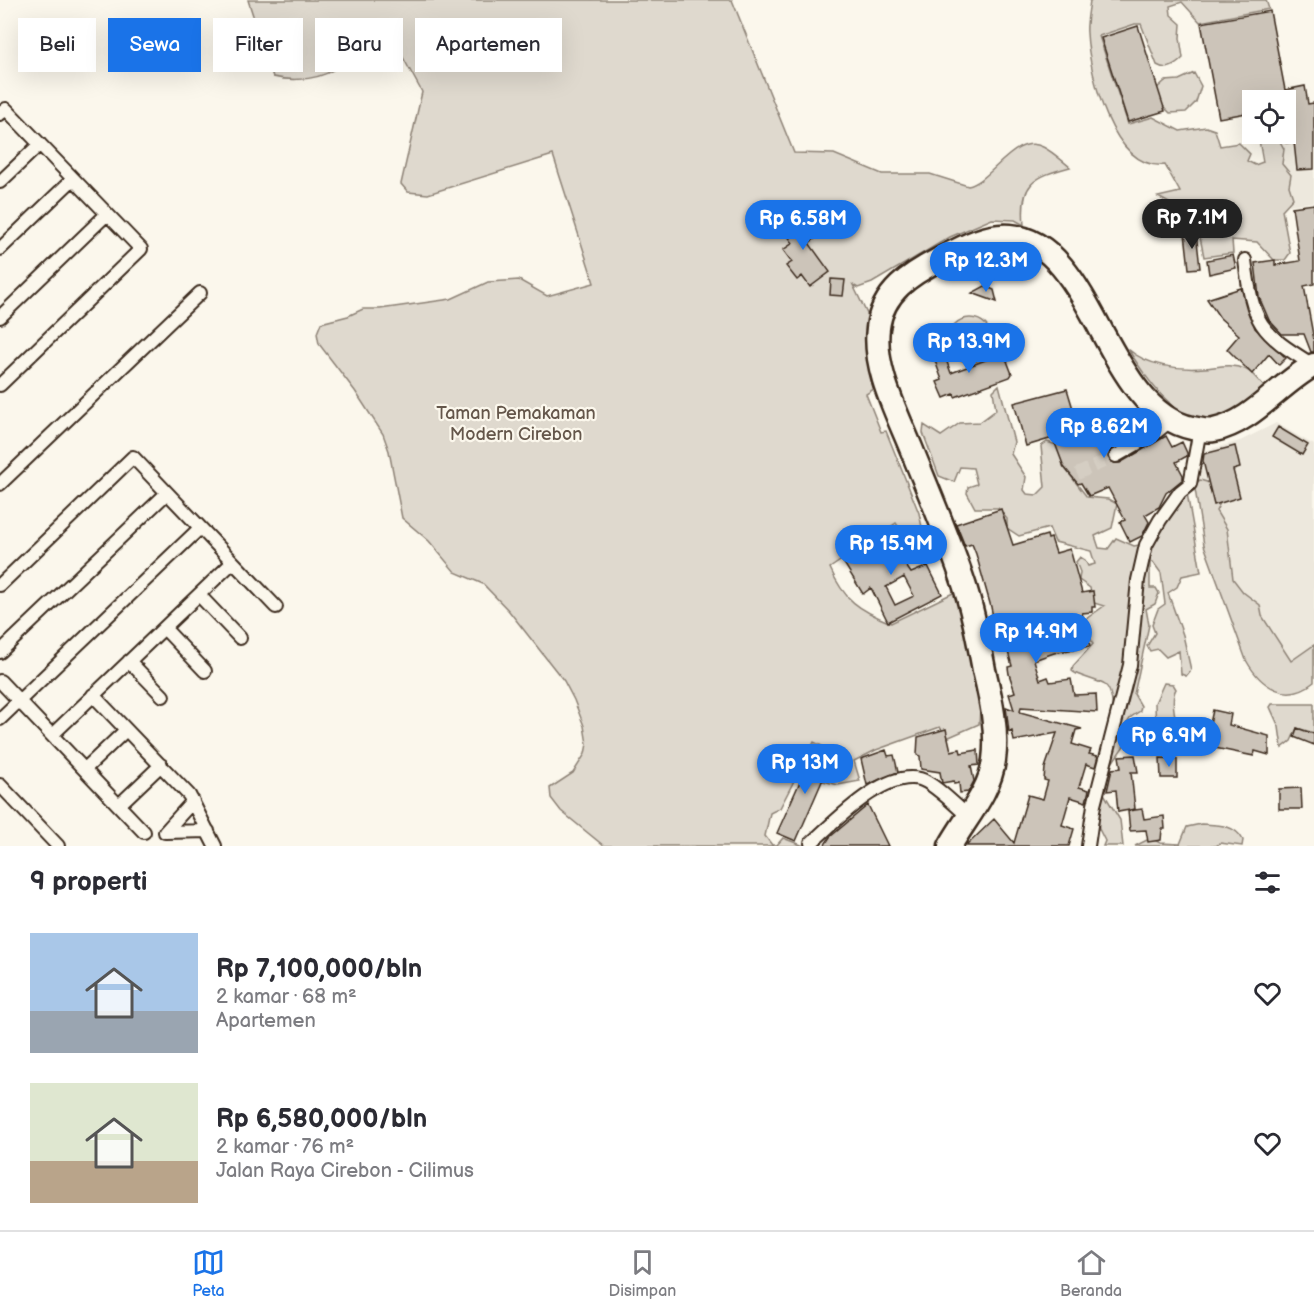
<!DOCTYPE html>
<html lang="id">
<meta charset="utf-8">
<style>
:root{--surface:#fff;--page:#f7f7f7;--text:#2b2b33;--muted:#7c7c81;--line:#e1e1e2;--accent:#1a73e8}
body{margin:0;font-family:"Balsamiq Sans",sans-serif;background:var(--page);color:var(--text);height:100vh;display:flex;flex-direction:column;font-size:22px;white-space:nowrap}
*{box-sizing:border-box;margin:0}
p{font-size:20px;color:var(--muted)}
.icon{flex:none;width:33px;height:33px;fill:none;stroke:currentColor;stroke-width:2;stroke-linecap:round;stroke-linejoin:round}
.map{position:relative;height:846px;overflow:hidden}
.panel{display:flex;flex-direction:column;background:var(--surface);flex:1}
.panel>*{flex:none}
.top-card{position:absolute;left:18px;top:18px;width:600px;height:54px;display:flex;gap:12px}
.controls{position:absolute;left:1242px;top:90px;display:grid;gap:12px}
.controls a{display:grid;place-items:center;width:54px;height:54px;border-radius:0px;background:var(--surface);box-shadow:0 6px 24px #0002;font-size:30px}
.price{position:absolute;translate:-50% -51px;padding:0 14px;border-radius:21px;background:var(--accent);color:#fff;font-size:20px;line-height:39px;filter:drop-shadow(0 2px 3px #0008)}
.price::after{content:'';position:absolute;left:50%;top:36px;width:18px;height:14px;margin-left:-9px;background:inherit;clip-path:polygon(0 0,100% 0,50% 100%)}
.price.current{background:#222;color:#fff}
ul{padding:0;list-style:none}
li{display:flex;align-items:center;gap:18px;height:150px;padding:0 30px}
li span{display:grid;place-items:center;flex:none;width:168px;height:120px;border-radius:0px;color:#555}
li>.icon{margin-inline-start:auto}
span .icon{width:72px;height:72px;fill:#fffc;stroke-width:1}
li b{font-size:26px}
h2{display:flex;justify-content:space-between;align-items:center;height:72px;padding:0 30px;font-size:26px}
.pill{padding:0 21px;border-radius:0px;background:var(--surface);box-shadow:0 6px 24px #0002;font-size:21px;line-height:54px}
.pill.current{background:var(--accent);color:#fff}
.tabs{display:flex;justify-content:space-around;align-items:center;height:84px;border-top:2px solid var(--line);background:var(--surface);font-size:16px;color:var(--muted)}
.tabs a{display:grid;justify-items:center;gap:3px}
.tabs .current{color:var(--accent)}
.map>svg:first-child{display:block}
.built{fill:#ede8dd}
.green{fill:#dfd9ce;stroke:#8d8276;stroke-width:1.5}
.building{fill:#ccc4b9;stroke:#3b2a1e;stroke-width:1.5;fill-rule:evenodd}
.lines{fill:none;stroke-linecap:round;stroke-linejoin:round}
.street-tunnel{stroke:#d5cec3;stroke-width:12;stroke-dasharray:12 6;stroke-linecap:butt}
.street-casing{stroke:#3b2a1e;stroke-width:16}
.highway-casing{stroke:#3b2a1e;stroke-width:27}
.street{stroke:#fbf7ec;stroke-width:12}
.highway{stroke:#fbf7ec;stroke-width:22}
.labels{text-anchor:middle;stroke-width:4.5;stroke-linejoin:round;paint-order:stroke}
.park-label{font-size:18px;fill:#64564a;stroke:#fbf7ec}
</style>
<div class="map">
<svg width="1314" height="846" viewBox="0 0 1314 846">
<rect width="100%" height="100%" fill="#fbf7ec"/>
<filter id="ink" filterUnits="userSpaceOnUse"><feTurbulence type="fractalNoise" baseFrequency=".0167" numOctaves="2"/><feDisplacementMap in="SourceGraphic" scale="12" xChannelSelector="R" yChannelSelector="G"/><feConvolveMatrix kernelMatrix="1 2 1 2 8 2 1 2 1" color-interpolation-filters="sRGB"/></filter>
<g filter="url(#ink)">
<path class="built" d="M 1314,125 L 1314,202 L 1289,205 L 1280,134 L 1286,134 L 1286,129 Z
M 1276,423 L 1314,445 L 1314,676 L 1272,684 L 1194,480 L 1200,452 L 1240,441 Z"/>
<path class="green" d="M 248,0 L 732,0 L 794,153 L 834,154 L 882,174 L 930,174 L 968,186 C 991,182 1015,132 1043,147 C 1053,152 1061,160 1070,167 C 1033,177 1020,183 1024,225 L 1015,220 L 992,219 L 950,237 L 872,283 L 858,288 L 853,285 L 868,316 L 866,349 L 874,389 L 866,394 L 881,432 L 886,431 L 919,513 L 922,527 L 906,538 L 896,523 L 830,568 C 844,600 859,610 891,623 L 953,593 L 957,597 L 981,694 L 979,724 L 947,738 L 940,727 L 876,750 L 854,761 L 860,781 L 838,785 L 823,781 L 836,753 L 814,742 L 780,808 L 770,813 L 765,836 L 772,845 L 777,845 L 783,838 L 804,846 L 604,846 L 561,811 L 551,798 L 550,788 L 573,773 L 585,754 L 587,744 L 584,726 L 574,700 L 564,681 L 509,611 L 483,584 L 455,572 L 429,541 L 402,518 L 389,451 L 383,434 L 355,391 L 319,344 L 317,333 L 321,323 L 348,316 L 363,309 L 380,309 L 451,299 L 488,282 L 519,280 L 547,296 L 594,283 L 553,155 L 428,194 L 408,192 L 401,184 L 422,92 L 400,52 L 372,42 L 360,43 C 352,49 348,58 341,64 C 324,80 294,82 273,77 Z
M 1090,0 L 1266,0 L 1269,9 L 1200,22 L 1182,2 L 1170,6 L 1171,15 L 1181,24 L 1180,38 L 1183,58 C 1175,66 1167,71 1157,65 L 1141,24 L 1135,24 L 1099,36 L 1128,124 L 1153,117 L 1180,131 L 1206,127 L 1215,130 L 1220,146 L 1239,143 L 1250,154 L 1247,161 L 1255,165 L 1263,162 L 1259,140 L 1266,134 L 1276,134 L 1284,149 L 1282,164 L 1291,175 L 1289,186 L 1293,198 L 1282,210 L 1290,253 L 1285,260 L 1274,260 L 1257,242 L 1232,240 L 1233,253 L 1204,257 L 1199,232 L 1186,232 L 1184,211 L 1158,197 L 1180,192 L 1165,165 C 1112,171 1089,72 1087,33 C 1086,22 1089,11 1090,0 Z
M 1194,73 L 1201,86 L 1196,102 L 1186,112 L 1170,113 L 1161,104 L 1155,90 L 1165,81 L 1179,80 Z
M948 340a22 22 0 1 1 44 0a22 22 0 1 1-44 0Z
M 1128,349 C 1147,366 1179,370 1204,368 C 1218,367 1230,363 1245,369 C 1252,372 1260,382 1265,388 C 1254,397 1241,409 1227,415 C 1182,435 1148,381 1128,349 Z
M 999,385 L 1014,442 L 1011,454 L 1026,477 L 1024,490 L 1027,494 L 1037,495 L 1045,487 L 1041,446 L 1047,442 L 1060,446 L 1063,466 L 1087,497 L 1108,499 L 1117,504 L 1112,528 L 1095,536 L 1099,548 L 1108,549 L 1116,538 L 1134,546 L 1139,545 L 1161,511 L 1187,493 L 1201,572 L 1182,576 L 1177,587 L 1168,593 L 1183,635 L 1191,670 L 1186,676 L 1181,674 L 1179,651 L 1166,657 L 1158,649 L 1150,651 L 1147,646 L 1155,633 L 1152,625 L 1158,609 L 1165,604 L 1161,573 L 1153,562 L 1150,563 L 1150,588 L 1156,588 L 1159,593 L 1155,604 L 1146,609 L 1149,625 L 1134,694 L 1141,706 L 1140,711 L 1131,717 L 1122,731 L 1126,743 L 1112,763 L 1109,762 C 1111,747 1118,694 1105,685 C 1098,680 1076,676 1072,671 L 1073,666 L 1093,644 L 1086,628 L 1086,619 L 1104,606 L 1094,603 L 1090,588 L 1079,580 L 1080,572 L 1076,562 L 1080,557 L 1085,560 L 1088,566 L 1095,564 L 1091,551 L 1055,542 L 1049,528 L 1019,536 L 1007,528 L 1007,519 L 998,508 L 975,508 L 967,493 L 968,487 L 977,484 L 973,468 L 960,467 L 954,482 L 939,476 L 923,433 L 924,425 L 941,436 L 960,423 L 980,422 L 996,410 L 993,391 Z
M 1200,480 L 1210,483 L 1221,501 L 1216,511 L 1227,529 L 1233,579 L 1243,592 L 1260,605 L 1262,616 L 1291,661 L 1314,645 L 1314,682 C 1287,704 1261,687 1246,660 L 1204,545 L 1195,489 L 1195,483 Z
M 1164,683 L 1173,684 L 1176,689 C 1171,697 1174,717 1178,725 L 1168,735 L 1170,752 L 1155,755 L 1146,749 L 1156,736 L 1155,703 Z
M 1272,704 L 1314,704 L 1314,733 L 1297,728 L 1291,741 L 1282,748 L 1279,727 L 1270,707 Z
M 1103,792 L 1120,820 L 1123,846 L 1103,846 L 1105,841 L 1099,829 L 1096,797 Z
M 1201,824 C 1217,825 1235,824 1243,840 L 1242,846 L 1220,843 L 1216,846 L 1135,846 L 1151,838 L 1160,843 L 1180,844 L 1187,827 Z"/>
<path class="building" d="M 1270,11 L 1285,90 L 1305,86 L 1308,104 L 1314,103 L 1314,169 L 1297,170 L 1294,142 L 1286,143 L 1286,100 L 1252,100 L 1252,112 L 1219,118 L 1201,23 Z
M 1138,26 L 1165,111 L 1128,122 L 1101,38 Z
M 1314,204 L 1314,284 L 1304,286 L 1314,340 L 1314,352 L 1311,352 L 1304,334 L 1282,334 L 1269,320 L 1259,297 L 1255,263 L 1275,260 L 1275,265 L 1300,261 L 1292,207 Z
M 798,211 L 817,237 L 809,243 L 830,272 L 810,287 L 802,276 L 797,280 L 786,266 L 792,262 L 783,250 L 793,243 L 780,225 Z
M 1196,232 L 1200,268 L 1189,269 L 1185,233 Z
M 1233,255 L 1236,268 L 1209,274 L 1207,260 Z
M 831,279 L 845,280 L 843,296 L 830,295 Z
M 985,286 L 994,290 L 997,302 L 972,293 Z
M 1241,288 L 1255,328 L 1286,358 L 1279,365 L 1269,354 L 1252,374 L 1227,349 L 1239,335 L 1220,318 L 1207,299 Z
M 940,343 L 951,373 L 1004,353 L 1012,374 L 1010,377 L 955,397 L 954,394 L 944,398 L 937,382 L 942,380 L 930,347 Z
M 1067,389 L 1081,435 L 1120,421 L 1127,440 L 1109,451 L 1108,457 L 1112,463 L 1120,463 L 1166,436 L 1172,447 L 1182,442 L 1187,453 L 1187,456 L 1176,462 L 1183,475 L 1183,479 L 1166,493 L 1159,507 L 1145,515 L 1149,522 L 1142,536 L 1130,542 L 1120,522 L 1125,520 L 1108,488 L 1089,496 L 1081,483 L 1078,484 L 1064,467 L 1053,438 L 1026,446 L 1014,403 Z
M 1278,427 L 1308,445 L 1302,455 L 1272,437 Z
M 1235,446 L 1240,468 L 1233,470 L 1240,497 L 1214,505 L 1203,461 L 1204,454 Z
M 1001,509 L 1013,545 L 1047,535 L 1048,539 L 1051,538 L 1056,553 L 1070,549 L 1082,593 L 1093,591 L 1095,607 L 1092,607 L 1092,612 L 1082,613 L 1090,646 L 1054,653 L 1034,660 L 1040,680 L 1048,677 L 1050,682 L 1071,679 L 1074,695 L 1096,694 L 1097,712 L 1021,707 L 1020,712 L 1082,729 L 1076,730 L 1072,744 L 1091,750 L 1089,754 L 1098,756 L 1095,767 L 1086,764 L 1079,787 L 1089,790 L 1086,802 L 1070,797 L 1062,825 L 1074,829 L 1069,846 L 966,846 L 994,819 L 1014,843 L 1028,795 L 1043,799 L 1048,781 L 1044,780 L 1045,768 L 1057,733 L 1014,741 L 1012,731 L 1009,732 L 1006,707 L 1014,710 L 1009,694 L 1015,692 L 1009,674 L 1008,667 L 1012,666 L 1003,634 L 991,637 L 988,624 L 994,622 L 991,607 L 976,554 L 972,544 L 965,546 L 956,524 Z
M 895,526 L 905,542 L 896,551 L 911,573 L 928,566 L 942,594 L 888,622 L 871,588 L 863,594 L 842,560 ZM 904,577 L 914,596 L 895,605 L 886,587 Z
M 1213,710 L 1231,714 L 1229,725 L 1269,736 L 1269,755 L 1255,751 L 1254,756 L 1205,746 Z
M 1297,728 L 1314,734 L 1314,745 L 1294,737 Z
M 946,729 L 951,751 L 960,749 L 961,753 L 978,750 L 979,765 L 971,766 L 974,781 L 968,792 L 960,793 L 959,783 L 954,784 L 954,781 L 942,783 L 940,772 L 921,769 L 920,756 L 917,755 L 918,737 Z
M 815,748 L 833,756 L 796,841 L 777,833 Z
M 886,750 L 888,756 L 894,755 L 898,772 L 867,785 L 861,759 Z
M 1135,755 L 1138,772 L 1131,772 L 1135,809 L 1118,812 L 1116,790 L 1107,791 L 1112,769 L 1121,768 L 1119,756 Z
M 1160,758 L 1177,759 L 1177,778 L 1161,778 Z
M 1301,788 L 1302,809 L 1279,809 L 1279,789 Z
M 868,805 L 888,846 L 824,846 L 830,837 Z
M 1142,809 L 1144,819 L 1164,816 L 1165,829 L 1162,829 L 1161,840 L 1148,842 L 1146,830 L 1130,831 L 1128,811 Z"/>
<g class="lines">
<path class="street-tunnel" d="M 1077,474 L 1116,456"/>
<g class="street-casing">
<path id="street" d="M 0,114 L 6,109 L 141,249 L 0,385
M 0,182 L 40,144
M 0,249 L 73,179
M 1245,260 C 1253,324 1259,332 1313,365
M 0,317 L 107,214
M 1116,456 L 1154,434 L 1171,420
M 0,484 L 200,293
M 0,585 L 133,457 L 276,607
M 199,595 L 240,638
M 164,628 L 205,671
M 0,652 L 167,493
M 129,661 L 163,696
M 0,681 L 144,832
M 93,695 L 189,795 L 215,846
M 0,719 L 200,528
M 52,735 L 233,562
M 85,769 L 126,730
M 0,785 L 58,846
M 193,801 L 165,832 L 208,831
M 119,805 L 161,765
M 811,843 C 836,821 883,770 920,779 C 934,783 957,807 968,816
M 1088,846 L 1094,805 L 1130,665 L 1138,580 L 1146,545 L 1160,520 L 1180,492 L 1190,484 L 1200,429"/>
</g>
<g class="highway-casing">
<path id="highway" d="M 950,846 C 965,819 990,792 994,760 C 998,731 991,699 984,670 C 978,638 972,606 961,575 C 946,532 928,490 911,448 C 896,411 873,368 878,328 C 882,292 911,274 940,259 C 961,248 985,234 1010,236 C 1094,243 1105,410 1192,428 C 1199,429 1207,432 1214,430 C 1253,422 1280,383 1314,365"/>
</g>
<use href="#street" class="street"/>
<use href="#highway" class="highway"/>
</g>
</g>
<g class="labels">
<g class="park-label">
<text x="516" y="419">Taman Pemakaman<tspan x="516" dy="21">Modern Cirebon</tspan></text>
</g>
</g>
</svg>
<div class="controls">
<a><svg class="icon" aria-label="locate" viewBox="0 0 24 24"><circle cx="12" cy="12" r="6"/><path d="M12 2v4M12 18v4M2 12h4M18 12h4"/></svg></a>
</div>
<b class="price current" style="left:1192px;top:250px">Rp 7.1M</b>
<b class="price" style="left:803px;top:251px">Rp 6.58M</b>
<b class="price" style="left:986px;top:293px">Rp 12.3M</b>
<b class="price" style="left:969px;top:374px">Rp 13.9M</b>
<b class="price" style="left:1104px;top:459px">Rp 8.62M</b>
<b class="price" style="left:891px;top:576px">Rp 15.9M</b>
<b class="price" style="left:1036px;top:664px">Rp 14.9M</b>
<b class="price" style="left:1169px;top:768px">Rp 6.9M</b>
<b class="price" style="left:805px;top:795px">Rp 13M</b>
<div class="top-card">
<a class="pill">Beli</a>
<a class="pill current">Sewa</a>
<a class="pill">Filter</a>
<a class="pill">Baru</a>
<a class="pill">Apartemen</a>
</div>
</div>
<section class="panel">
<h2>9 properti<svg class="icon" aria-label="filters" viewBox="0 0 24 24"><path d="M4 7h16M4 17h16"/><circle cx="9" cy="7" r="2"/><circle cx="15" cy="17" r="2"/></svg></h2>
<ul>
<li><span style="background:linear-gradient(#a9c7e8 65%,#9aa5b1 0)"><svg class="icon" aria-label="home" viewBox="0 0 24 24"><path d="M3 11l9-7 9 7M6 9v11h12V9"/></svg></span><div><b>Rp 7,100,000/bln</b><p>2 kamar · 68 m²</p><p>Apartemen</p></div><svg class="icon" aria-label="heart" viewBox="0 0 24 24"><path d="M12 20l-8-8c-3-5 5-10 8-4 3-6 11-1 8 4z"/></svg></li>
<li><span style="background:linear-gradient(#dfe7d0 65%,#b9a48a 0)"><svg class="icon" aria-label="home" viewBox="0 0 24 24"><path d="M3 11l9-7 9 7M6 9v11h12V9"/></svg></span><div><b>Rp 6,580,000/bln</b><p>2 kamar · 76 m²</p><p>Jalan Raya Cirebon - Cilimus</p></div><svg class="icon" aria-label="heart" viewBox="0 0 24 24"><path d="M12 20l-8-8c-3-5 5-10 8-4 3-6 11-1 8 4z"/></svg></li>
</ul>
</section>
<nav class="tabs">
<a class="current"><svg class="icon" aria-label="map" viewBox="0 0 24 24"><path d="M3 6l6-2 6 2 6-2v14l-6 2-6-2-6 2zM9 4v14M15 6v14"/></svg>Peta</a>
<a><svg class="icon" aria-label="saved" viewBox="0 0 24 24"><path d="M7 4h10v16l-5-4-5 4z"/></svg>Disimpan</a>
<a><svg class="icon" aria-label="home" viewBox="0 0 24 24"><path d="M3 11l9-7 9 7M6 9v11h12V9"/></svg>Beranda</a>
</nav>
